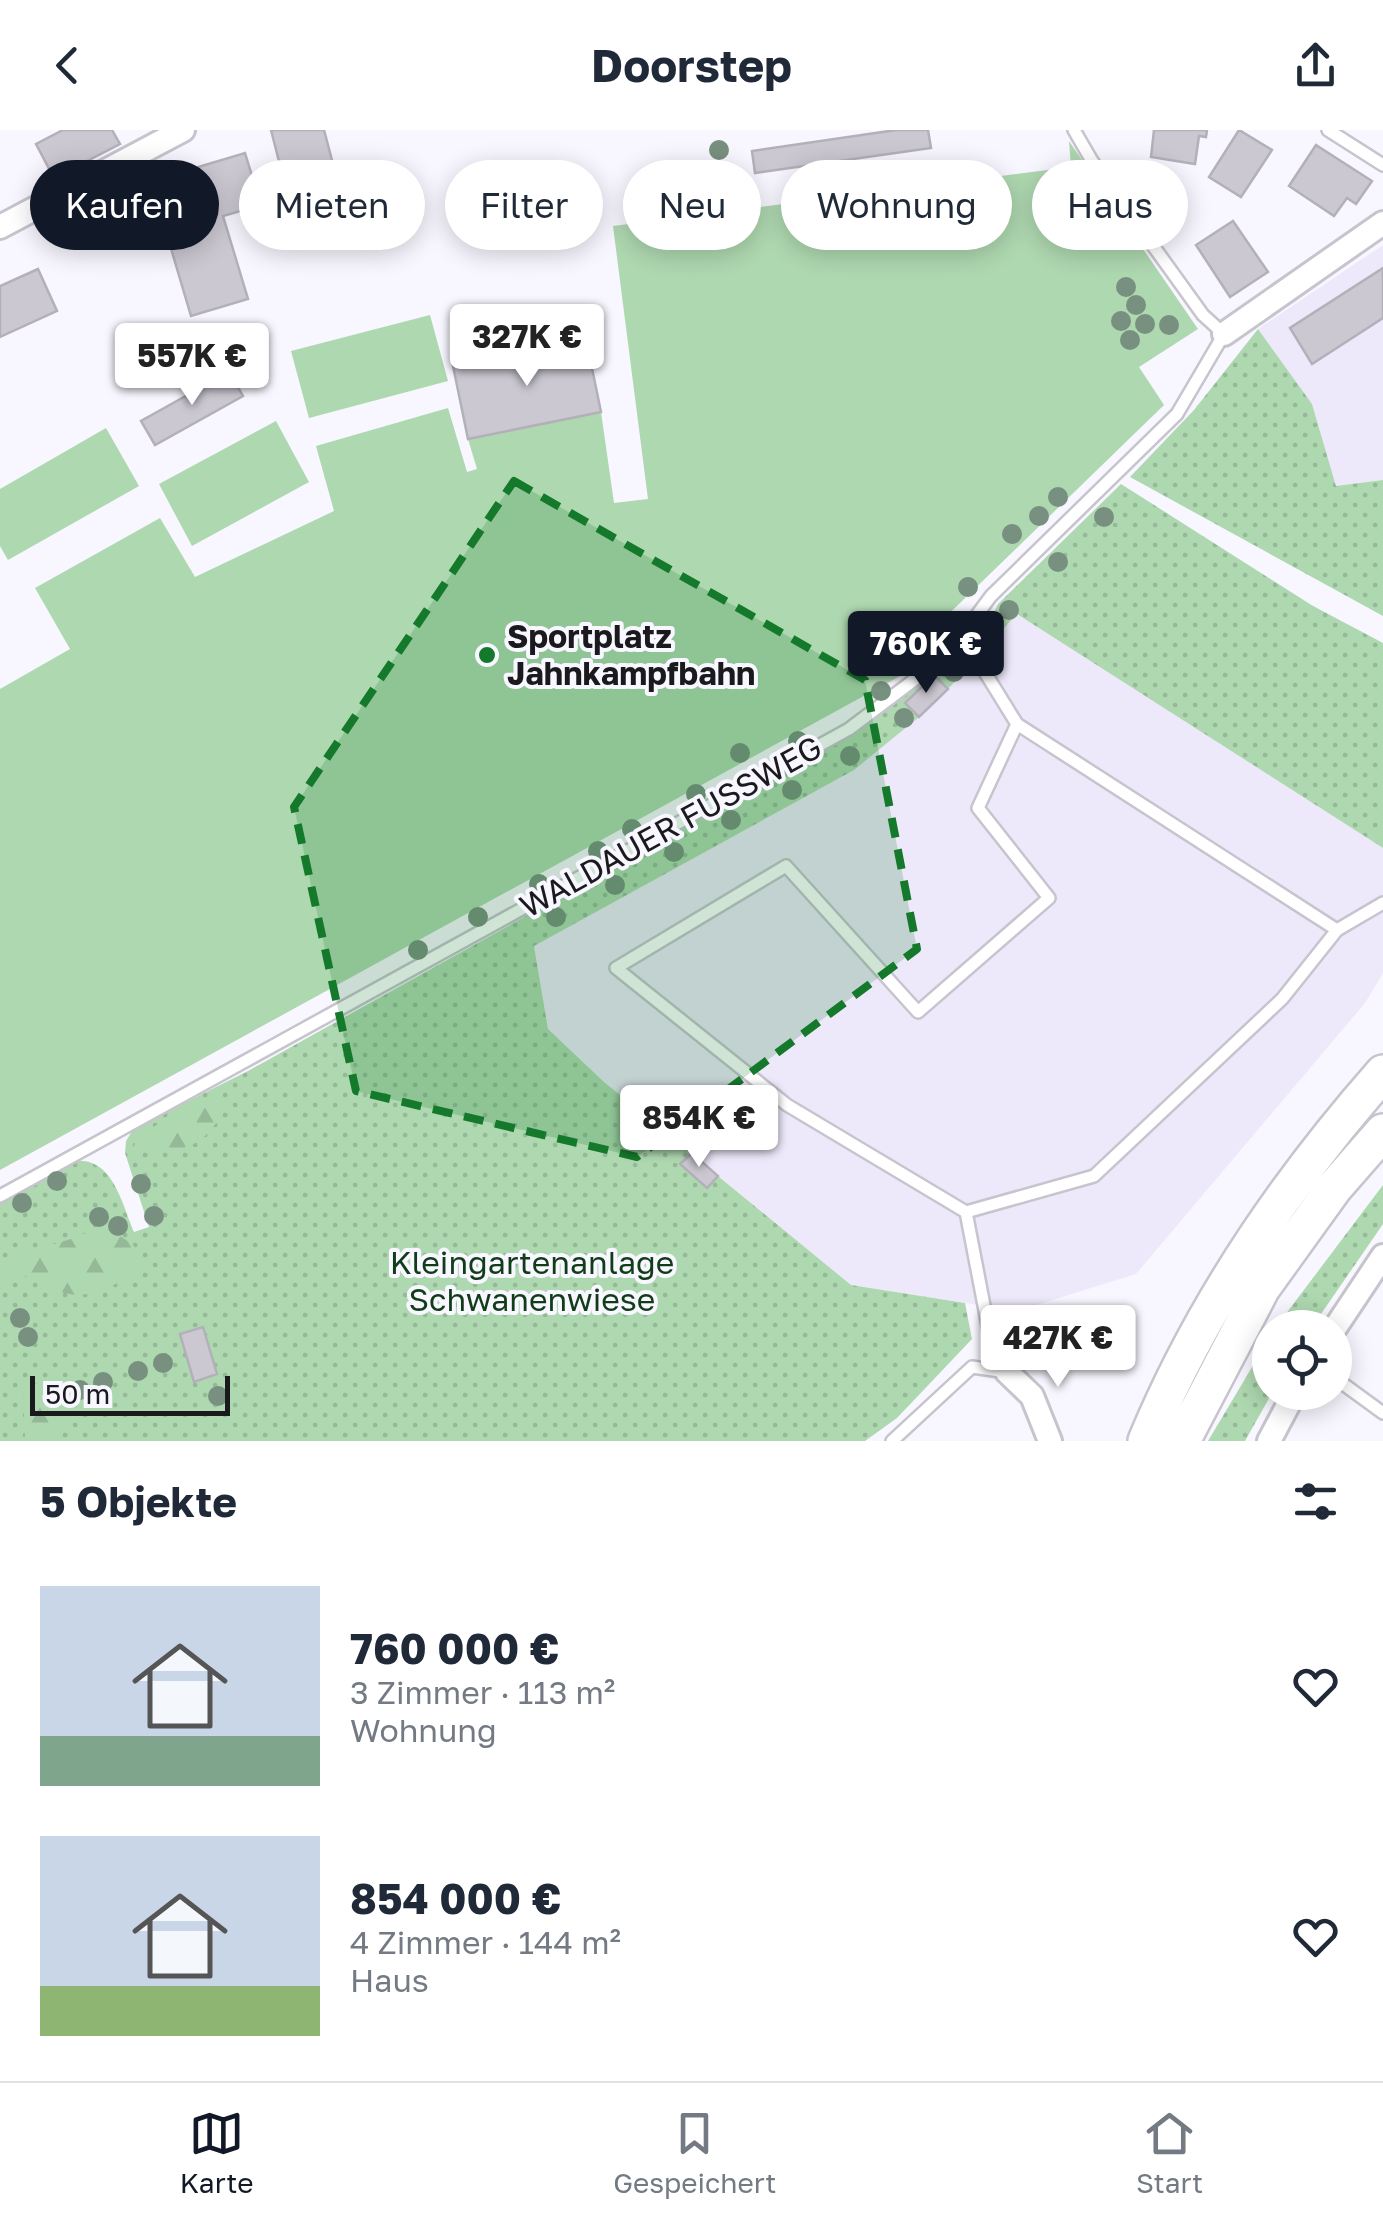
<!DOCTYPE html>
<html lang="de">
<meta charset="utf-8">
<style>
:root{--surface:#fff;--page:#f6f6f7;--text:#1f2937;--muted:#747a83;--line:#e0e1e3;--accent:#111827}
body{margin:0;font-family:"Golos Text",sans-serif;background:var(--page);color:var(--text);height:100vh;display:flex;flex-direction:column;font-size:38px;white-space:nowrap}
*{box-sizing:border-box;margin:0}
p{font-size:32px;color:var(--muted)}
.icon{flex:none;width:55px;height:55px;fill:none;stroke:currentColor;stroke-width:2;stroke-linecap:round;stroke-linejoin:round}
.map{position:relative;height:1311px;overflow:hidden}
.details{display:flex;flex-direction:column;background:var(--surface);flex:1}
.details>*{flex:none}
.hud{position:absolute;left:30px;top:30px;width:1325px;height:90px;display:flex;gap:20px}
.tools{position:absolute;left:1252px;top:1180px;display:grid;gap:20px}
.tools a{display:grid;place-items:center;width:100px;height:100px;border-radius:50%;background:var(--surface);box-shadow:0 5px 25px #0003;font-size:50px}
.scale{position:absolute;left:30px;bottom:25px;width:200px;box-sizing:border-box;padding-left:10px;border:5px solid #1a191c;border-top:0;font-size:28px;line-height:35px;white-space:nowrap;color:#1a191c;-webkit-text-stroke:8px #f8f6fe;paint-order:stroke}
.price{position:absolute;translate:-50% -85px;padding:0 22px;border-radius:10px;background:#fff;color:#222;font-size:32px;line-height:65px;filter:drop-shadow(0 2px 5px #0008)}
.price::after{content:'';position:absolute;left:50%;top:60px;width:30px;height:22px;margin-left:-15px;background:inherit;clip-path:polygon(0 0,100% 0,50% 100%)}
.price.on{background:var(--accent);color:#fff}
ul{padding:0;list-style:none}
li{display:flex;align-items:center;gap:30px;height:250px;padding:0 40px}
li span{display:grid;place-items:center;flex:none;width:280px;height:200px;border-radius:0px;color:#555}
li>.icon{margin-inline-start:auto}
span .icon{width:120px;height:120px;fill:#fffc;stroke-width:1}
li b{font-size:42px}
h2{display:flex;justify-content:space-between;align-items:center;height:120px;padding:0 40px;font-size:42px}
.tag{padding:0 35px;border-radius:45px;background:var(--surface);box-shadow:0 5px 25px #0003;font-size:35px;line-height:90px}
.tag.on{background:var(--accent);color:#fff}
header{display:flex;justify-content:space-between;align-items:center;height:130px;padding:0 40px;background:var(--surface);font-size:45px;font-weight:700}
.tab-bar{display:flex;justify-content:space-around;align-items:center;height:140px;border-top:2px solid var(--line);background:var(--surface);font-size:28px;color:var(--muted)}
.tab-bar a{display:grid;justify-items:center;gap:5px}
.tab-bar .on{color:var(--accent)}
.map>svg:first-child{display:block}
.built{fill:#eee9fa}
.green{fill:url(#green-dots)}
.forest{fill:url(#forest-firs)}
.pitch{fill:#aed8b0}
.building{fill:#cbc8d2;stroke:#b3b0ba;stroke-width:2.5}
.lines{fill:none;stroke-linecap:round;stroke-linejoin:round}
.lane-casing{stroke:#c7c4ce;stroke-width:16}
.street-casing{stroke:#c7c4ce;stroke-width:28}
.primary-casing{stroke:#c7c4ce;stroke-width:40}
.lane{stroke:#fff;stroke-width:11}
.street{stroke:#fff;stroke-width:22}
.primary{stroke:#fff;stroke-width:35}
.tree{fill:#78907f}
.marked{fill:#15792b;fill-opacity:0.2;stroke:#15792b;stroke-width:8;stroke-dasharray:20 12;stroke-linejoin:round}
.poi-dot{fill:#15792b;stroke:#f8f6fe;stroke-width:4}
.labels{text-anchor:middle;stroke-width:8;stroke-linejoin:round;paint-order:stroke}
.poi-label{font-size:32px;font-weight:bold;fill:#1a191c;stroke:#f8f6fe;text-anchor:start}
.street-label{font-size:32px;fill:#1a191c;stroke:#f8f6fe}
.park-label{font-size:32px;fill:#103d17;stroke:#f8f6fe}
</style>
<header><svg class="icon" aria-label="back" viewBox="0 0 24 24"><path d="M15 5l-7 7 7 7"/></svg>Doorstep<svg class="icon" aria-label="share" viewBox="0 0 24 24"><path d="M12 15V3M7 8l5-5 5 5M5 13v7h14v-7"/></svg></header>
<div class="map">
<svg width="1383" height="1311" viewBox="0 0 1383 1311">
<defs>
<pattern id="green-dots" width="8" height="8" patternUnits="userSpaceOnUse" patternTransform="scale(2.5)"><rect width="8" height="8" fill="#aed8b0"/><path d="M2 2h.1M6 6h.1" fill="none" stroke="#95b997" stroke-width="1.8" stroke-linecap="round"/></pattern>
<pattern id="forest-firs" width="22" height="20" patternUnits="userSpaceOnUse" patternTransform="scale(2.5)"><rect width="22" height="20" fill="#aed8b0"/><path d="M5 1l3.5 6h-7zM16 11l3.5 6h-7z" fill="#95b997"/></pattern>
</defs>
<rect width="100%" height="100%" fill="#f8f6fe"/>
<path class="built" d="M 1383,115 L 1383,350 L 1336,356 L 1312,274 L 1258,199 Z
M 1017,483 L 1383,718 L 1383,843 L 1365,873 L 1136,1144 L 1017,1181 L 851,1155 L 604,952 L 548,899 L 534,815 L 854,640 L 948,559 Z"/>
<path class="green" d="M 1258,199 L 1312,274 L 1336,356 L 1383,350 L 1383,486 L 1130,347 L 1194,280 Z
M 1121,354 L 1313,476 L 1383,513 L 1383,718 L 1017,484 L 991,512 L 992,487 L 998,474 Z
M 946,528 L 961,545 L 948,559 L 933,545 L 905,573 L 919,587 L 854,640 L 534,816 L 548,899 L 604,952 L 692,1023 L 681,1034 L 707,1058 L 718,1046 L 851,1155 L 965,1173 L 972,1209 L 897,1288 L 865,1311 L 0,1311 L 0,1074 L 76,1031 C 113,1028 122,1074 134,1102 L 149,1097 L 125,1023 L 126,1011 L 134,998 L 248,941 L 842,610 Z
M 1383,1055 L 1383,1094 L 1312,1197 L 1276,1197 Z
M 1270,1207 L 1272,1263 L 1245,1311 L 1208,1311 Z"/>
<path class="forest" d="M 197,969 L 215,970 L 223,981 C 212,1002 198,1018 173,1019 C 171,1019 158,1018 156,1018 C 146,1020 144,1024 133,1021 L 137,1004 L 168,990 Z
M 91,1099 C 110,1099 130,1109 141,1124 L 137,1141 C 95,1169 71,1174 28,1146 L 0,1153 L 0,1130 L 81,1106 Z
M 29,1253 L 43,1254 L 48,1267 L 70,1274 L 73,1279 C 69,1304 49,1311 25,1308 L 23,1264 Z"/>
<path class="pitch" d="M 1069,11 L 1198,199 L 1139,237 L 1164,275 L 927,505 L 902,545 L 0,1040 L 0,559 L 70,519 L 35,458 L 160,388 L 195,447 L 334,381 L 316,316 L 448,278 L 467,342 L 477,339 L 468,309 L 601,282 L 614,373 L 648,369 L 613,96 L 1071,37 Z
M 430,185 L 448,251 L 309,288 L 291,221 Z
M 276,291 L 309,352 L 192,416 L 159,354 Z
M 106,298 L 139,356 L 8,430 L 0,416 L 0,359 Z"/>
<path class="building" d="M 63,0 L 112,0 L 120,14 L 54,48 L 36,14 Z
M 271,0 L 324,0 L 333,34 L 283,47 Z
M 896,0 L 928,0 L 931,18 L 755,43 L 752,21 Z
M 1154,0 L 1207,0 L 1206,7 L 1199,6 L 1195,34 L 1151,27 Z
M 1239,0 L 1272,20 L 1241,67 L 1209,47 Z
M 1316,15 L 1372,51 L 1356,74 L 1347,68 L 1334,86 L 1289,56 Z
M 245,23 L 261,75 L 223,86 L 248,169 L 191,186 L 151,51 Z
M 1233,91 L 1268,142 L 1230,167 L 1196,115 Z
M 1383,138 L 1383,188 L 1312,234 L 1290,198 Z
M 38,139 L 57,181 L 0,207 L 0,156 Z
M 586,209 L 601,282 L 468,309 L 453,236 Z
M 229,242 L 243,266 L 155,315 L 141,291 Z
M 934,545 L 948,559 L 919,587 L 905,573 Z
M 692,1023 L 718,1046 L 707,1058 L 680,1034 Z
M 203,1197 L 217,1244 L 194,1252 L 180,1204 Z"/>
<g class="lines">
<g class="lane-casing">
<path id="lane" d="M 1328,0 L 1383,35
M 962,505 L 1017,594
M 1337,800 L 1383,773
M 0,1066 L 849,599 L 914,550 L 962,505 L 991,466 L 1177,284 L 1224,204 L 1203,185 L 1092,31 L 1074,0
M 966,1082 L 787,975 L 616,838 L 786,736 L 918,882 L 1049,768 L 978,678 L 1017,594 L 1337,800 L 1282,869 L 1094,1046 L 966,1082 L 992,1217 L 1007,1242
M 1335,1248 L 1383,1283
M 892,1311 L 972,1237 L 1007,1242"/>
</g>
<g class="street-casing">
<path id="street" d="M 0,97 L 183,0
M 1224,204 L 1383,93
M 1335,1198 L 1383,1126
M 1007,1242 L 1032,1266 L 1050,1311
M 1269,1311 L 1295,1262"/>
</g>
<g class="primary-casing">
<path id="primary" d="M 1146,1311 C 1202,1176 1287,1052 1383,943
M 1182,1311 L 1262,1158 L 1334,1058 L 1383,1002"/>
</g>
<use href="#lane" class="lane"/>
<use href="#street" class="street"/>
<use href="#primary" class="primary"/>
</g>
<g class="tree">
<circle cx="719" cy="20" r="10"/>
<circle cx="1126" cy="157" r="10"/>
<circle cx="1136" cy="175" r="10"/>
<circle cx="1121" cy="191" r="10"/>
<circle cx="1145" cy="194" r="10"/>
<circle cx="1169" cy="195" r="10"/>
<circle cx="1130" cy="210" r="10"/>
<circle cx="1058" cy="367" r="10"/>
<circle cx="1039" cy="386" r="10"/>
<circle cx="1104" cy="387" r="10"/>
<circle cx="1012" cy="404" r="10"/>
<circle cx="1058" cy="432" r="10"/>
<circle cx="968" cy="457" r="10"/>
<circle cx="1009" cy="480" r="10"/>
<circle cx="928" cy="517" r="10"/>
<circle cx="954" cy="542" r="10"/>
<circle cx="881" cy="561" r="10"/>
<circle cx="904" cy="588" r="10"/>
<circle cx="798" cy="611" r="10"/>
<circle cx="740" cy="623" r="10"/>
<circle cx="850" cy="626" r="10"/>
<circle cx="792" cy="660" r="10"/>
<circle cx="696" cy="664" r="10"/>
<circle cx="731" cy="690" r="10"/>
<circle cx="632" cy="699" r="10"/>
<circle cx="598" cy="721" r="10"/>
<circle cx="674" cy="722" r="10"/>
<circle cx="539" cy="754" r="10"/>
<circle cx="615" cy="755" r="10"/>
<circle cx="478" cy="787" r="10"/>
<circle cx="556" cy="787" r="10"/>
<circle cx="418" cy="820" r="10"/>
<circle cx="57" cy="1051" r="10"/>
<circle cx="141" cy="1054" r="10"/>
<circle cx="22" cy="1073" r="10"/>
<circle cx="154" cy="1086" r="10"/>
<circle cx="99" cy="1087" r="10"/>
<circle cx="118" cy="1096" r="10"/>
<circle cx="20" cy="1188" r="10"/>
<circle cx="28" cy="1207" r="10"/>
<circle cx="163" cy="1233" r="10"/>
<circle cx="138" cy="1241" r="10"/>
<circle cx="103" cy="1252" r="10"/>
<circle cx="80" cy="1260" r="10"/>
<circle cx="218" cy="1266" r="10"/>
</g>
<path class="marked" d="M 514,351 L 865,550 L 917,819 L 637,1027 L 356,961 L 294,677 Z"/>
<circle class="poi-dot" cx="487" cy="525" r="10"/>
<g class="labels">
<g class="poi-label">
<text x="507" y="518">Sportplatz<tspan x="507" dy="37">Jahnkampfbahn</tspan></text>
</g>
<g class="street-label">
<text transform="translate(671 697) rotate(-29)" y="11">WALDAUER FUSSWEG</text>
</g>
<g class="park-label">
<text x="532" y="1144">Kleingartenanlage<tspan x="532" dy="37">Schwanenwiese</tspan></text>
</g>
</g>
</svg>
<div class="tools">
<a><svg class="icon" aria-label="locate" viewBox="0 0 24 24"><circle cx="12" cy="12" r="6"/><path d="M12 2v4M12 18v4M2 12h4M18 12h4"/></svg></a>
</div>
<div class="scale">50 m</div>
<b class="price" style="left:527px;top:259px">327K €</b>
<b class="price" style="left:192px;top:278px">557K €</b>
<b class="price on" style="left:926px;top:566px">760K €</b>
<b class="price" style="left:699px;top:1040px">854K €</b>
<b class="price" style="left:1058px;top:1260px">427K €</b>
<div class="hud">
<a class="tag on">Kaufen</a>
<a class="tag">Mieten</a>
<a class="tag">Filter</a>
<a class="tag">Neu</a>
<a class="tag">Wohnung</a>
<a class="tag">Haus</a>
</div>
</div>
<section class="details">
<h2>5 Objekte<svg class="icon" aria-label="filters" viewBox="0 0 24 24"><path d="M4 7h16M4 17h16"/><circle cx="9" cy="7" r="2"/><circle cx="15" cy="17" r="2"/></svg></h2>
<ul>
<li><span style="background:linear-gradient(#c9d6e8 75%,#7fa58c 0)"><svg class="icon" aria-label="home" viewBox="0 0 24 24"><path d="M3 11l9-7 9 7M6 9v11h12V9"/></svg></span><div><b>760 000 €</b><p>3 Zimmer · 113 m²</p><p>Wohnung</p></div><svg class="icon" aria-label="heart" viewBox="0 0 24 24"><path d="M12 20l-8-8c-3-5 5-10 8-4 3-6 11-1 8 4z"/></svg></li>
<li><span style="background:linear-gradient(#c9d6e8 75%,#8fb573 0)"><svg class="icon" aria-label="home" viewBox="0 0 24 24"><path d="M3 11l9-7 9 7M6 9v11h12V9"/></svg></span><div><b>854 000 €</b><p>4 Zimmer · 144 m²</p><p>Haus</p></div><svg class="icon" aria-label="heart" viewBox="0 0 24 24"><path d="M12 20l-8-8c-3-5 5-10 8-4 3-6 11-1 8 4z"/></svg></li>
</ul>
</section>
<nav class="tab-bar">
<a class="on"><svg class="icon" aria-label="map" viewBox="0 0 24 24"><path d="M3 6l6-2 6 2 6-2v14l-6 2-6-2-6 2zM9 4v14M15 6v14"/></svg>Karte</a>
<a><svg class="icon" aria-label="saved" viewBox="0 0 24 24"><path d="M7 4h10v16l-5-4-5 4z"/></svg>Gespeichert</a>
<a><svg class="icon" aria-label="home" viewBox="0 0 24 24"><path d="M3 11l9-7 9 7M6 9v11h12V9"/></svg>Start</a>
</nav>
